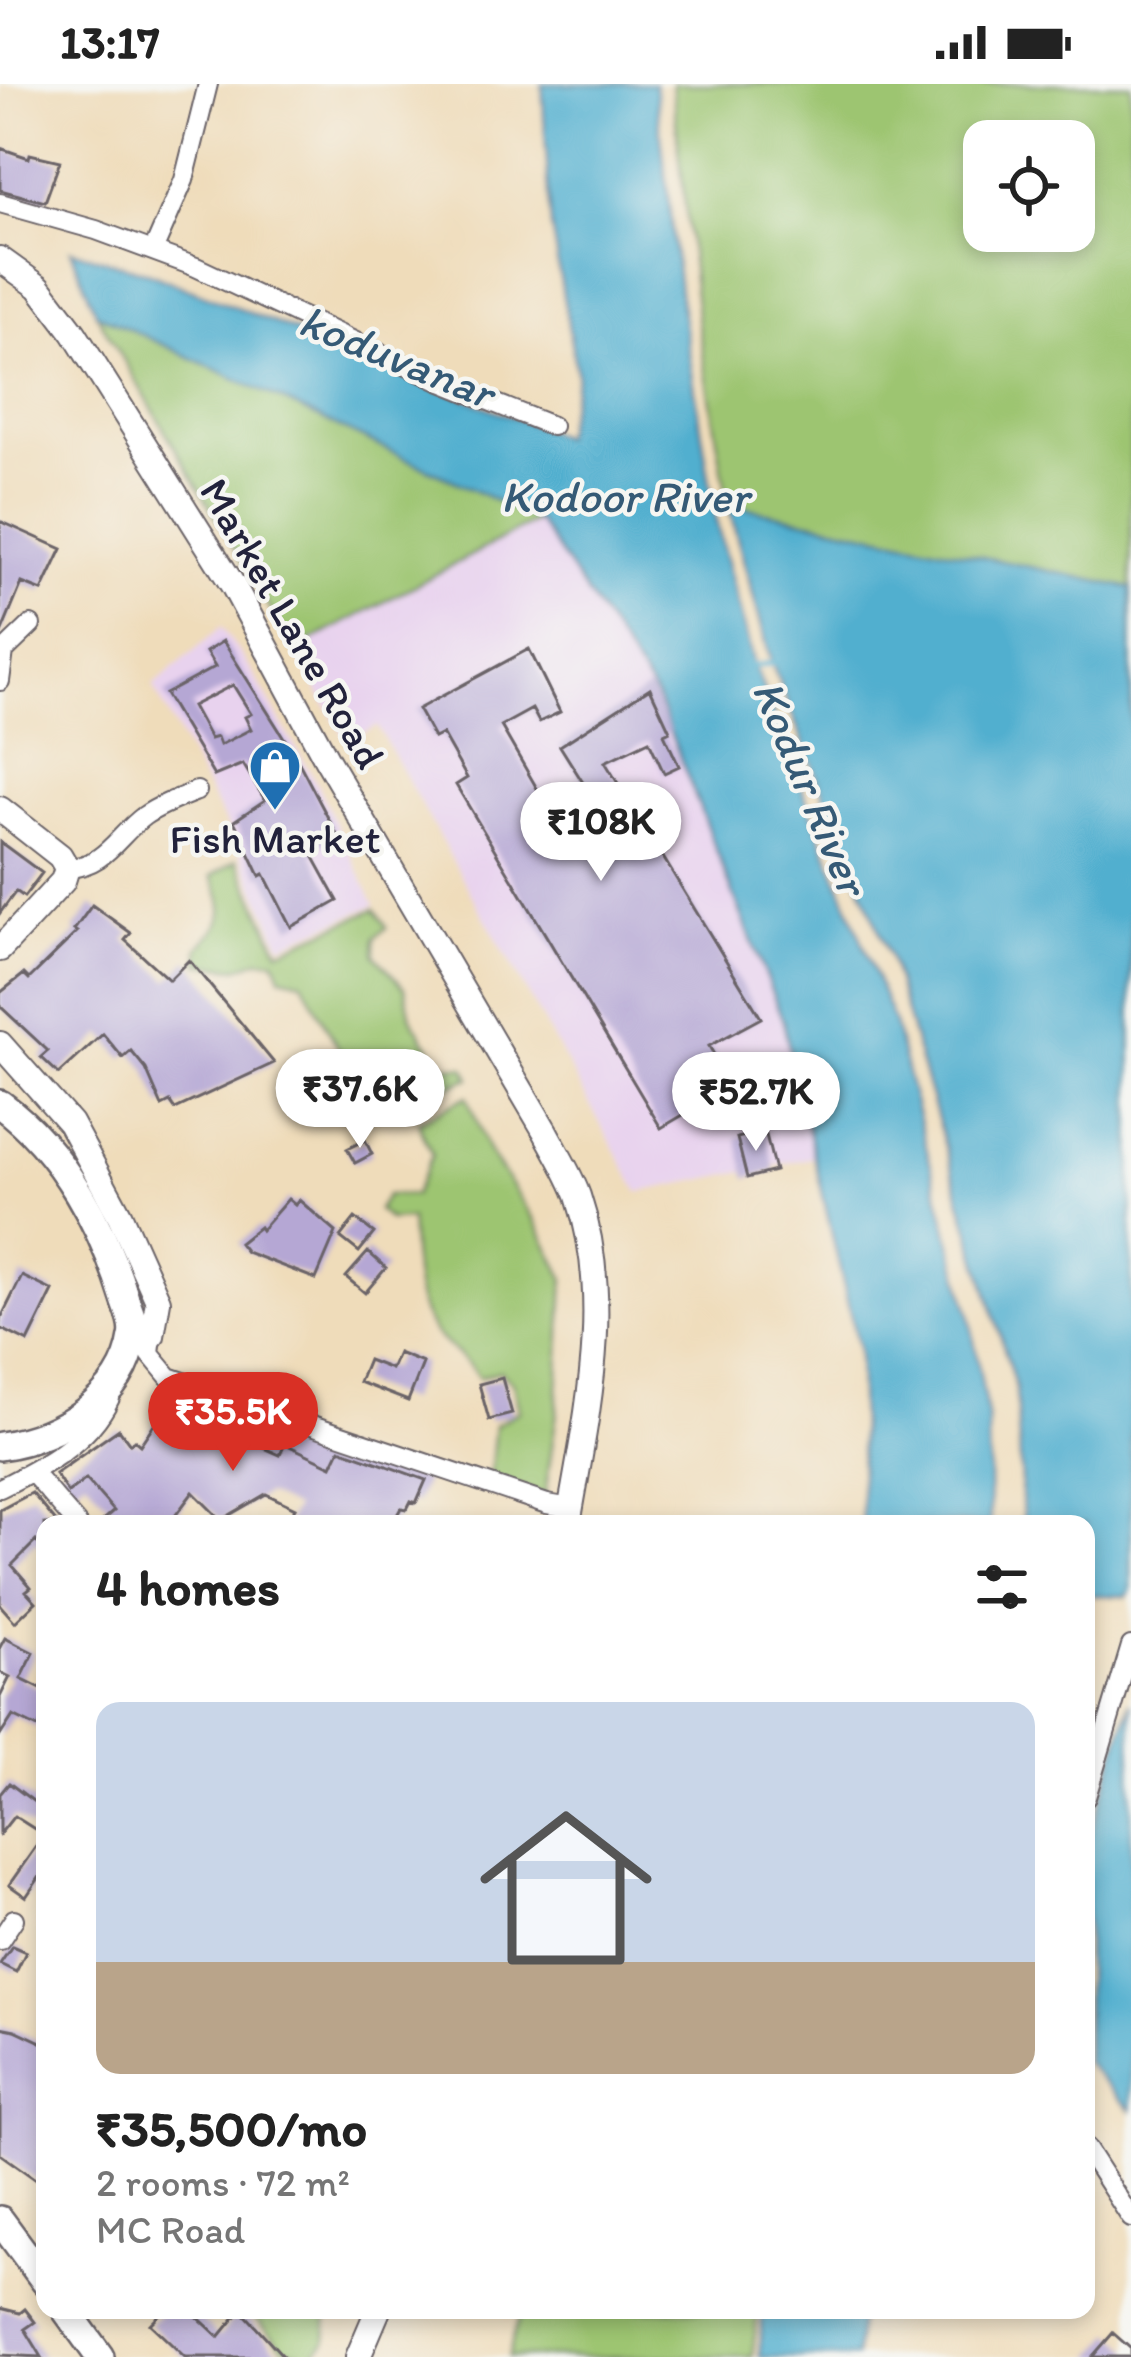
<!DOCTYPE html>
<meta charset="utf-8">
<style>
:root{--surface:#fff;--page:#f2f2f2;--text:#222;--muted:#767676;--accent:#d93025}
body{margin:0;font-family:Itim,sans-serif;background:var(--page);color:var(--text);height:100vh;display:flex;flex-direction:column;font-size:45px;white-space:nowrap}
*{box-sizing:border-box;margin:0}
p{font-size:39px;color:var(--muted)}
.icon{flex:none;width:66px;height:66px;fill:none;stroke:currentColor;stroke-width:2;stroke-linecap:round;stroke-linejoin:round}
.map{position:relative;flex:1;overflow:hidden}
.details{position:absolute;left:36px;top:1431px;width:1059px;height:804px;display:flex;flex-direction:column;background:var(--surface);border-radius:24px;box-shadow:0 6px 18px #0003}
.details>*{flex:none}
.buttons{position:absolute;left:963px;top:36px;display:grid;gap:24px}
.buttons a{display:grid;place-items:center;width:132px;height:132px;border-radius:24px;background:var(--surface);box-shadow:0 6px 18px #0003;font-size:60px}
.price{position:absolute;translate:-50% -102px;padding:0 27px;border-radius:42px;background:#fff;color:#222;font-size:39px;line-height:78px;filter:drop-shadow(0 3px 6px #0008)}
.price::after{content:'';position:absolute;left:50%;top:72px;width:36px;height:27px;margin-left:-18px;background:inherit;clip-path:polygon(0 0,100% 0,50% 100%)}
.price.active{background:var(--accent);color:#fff}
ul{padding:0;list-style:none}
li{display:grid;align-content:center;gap:24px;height:636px;padding:0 60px}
li span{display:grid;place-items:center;height:372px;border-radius:24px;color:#555}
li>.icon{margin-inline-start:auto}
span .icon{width:216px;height:216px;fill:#fffc;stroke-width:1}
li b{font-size:51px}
h2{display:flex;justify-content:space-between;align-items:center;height:144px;padding:0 60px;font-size:51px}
.status{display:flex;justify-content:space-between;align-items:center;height:84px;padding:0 60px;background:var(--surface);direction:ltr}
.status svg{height:33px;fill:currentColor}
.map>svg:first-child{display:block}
.built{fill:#e8d2ee}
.green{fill:#9dc571;stroke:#607456;stroke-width:3;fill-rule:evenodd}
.water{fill:#51afcf;stroke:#3a6885;stroke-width:3}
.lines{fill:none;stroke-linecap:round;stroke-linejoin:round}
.stream{stroke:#51afcf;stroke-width:6}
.building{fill:#b5a7d4;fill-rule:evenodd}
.minor-casing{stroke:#6a6367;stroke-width:22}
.major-casing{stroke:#6a6367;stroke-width:28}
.highway-casing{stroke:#6a6367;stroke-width:32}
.minor{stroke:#fff;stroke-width:18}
.major{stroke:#fff;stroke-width:24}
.highway{stroke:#fff;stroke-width:27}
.labels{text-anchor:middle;stroke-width:9;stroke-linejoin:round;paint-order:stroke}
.street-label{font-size:42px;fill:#22223b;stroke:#f6f6f2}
.poi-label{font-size:42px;fill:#22223b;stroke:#f6f6f2}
.water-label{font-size:45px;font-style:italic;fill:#355a76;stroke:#f6f6f2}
</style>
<div class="status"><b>13:17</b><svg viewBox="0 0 49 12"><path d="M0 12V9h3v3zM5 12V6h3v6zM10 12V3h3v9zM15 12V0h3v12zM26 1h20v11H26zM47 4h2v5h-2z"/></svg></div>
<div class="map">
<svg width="1131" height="2273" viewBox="0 0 1131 2273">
<rect width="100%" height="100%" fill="#f6f6f2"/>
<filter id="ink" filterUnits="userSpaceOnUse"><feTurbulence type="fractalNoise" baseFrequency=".00833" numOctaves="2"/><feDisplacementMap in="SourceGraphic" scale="24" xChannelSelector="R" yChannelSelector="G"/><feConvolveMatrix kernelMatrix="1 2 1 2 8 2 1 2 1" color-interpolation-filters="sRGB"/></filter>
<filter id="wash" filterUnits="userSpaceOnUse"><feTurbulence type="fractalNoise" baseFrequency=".004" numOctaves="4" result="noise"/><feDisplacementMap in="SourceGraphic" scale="48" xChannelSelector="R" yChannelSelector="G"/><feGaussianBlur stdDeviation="2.7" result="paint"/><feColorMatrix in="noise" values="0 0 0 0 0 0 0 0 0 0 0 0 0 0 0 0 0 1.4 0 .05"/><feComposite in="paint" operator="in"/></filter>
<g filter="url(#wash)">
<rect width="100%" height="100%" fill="#efdcba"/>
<path class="built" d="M 537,436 L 656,612 L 783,937 L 816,1073 L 639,1108 L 377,642 L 347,657 L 294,566 Z
M 221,543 L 247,579 L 317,700 L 375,821 L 281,861 L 234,755 L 153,602 Z"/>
<path class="green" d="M 672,0 L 1131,0 L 1131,1505 L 1127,1512 L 1086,1511 L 1086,1440 L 1027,1440 L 1023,1436 L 1016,1305 L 891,877 L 772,580 L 728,420 L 698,241 ZM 984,57 L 1074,57 L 1074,147 L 984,147 Z
M 96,229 L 537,436 L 294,566 Z
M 237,776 L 279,867 L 375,825 L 387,843 L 375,854 L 375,871 L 405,904 L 411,934 L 442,982 L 465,983 L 470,994 C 449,1001 421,1017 399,1020 C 362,1024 318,926 303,897 L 281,892 L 275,876 L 258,876 L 238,884 L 200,880 L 199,864 C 226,834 228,829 212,792 Z
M 467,1012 L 488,1067 L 536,1138 L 564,1194 L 557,1328 L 545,1411 L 490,1394 L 495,1341 L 519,1327 L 513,1300 L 500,1287 L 479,1294 C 467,1274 447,1264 433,1246 C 411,1216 413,1170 410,1135 L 389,1136 L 378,1126 L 387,1111 L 414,1111 L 432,1071 L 418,1038 Z
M 249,2226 L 328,2226 L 326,2257 L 312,2271 L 284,2264 Z
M 521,2226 L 758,2226 L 752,2273 L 508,2273 Z"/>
<path class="water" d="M 542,0 L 655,0 L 679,207 L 716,437 L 754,581 L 894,939 L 969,1228 L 988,1335 L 990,1440 L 862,1440 L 858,1264 L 783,937 L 656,612 L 537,436 L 96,229 L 71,166 L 149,189 L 562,353 L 577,292 L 551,142 Z
M 728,420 L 1131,504 L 1131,1505 L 1127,1512 L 1086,1511 L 1086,1440 L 1027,1440 L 1023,1436 L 1016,1305 L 891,877 L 772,580 Z
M 1131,1618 L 1131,2026 L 1086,1979 L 1086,1765 Z
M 763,2226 L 860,2226 L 856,2273 L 759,2273 Z"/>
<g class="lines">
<path class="stream" d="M 747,583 L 775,579"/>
</g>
<g id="blocks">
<path class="building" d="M 0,64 L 29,74 L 30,70 L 60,77 L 45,118 L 0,106 Z
M 0,437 L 62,465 L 42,507 L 22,499 L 0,552 Z
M 223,557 L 296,673 L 337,751 L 316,763 L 318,767 L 312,770 L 338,817 L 291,843 L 264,790 L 260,792 L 234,737 L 265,716 L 243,680 L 214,692 L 165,610 L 215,583 L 206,568 ZM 233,601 L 251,630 L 245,633 L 251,645 L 220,661 L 217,653 L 210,655 L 192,622 Z
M 529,565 L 560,628 L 539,638 L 532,625 L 501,642 L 550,727 L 587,705 L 560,662 L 650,604 L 670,647 L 664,650 L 679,682 L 664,689 L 649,657 L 605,678 L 761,934 L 709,962 L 732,1002 L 661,1044 L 456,701 L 467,694 L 442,650 L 434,654 L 418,625 Z
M 0,758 L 42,789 L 24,813 L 16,807 L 0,829 Z
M 92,821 L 131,849 L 125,856 L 169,896 L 189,876 L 274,979 L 175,1025 L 170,1018 L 162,1022 L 146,985 L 131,967 L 123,974 L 103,950 L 59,990 L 41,973 L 48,967 L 0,922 L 0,909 L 24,890 L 29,895 L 77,848 L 74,846 Z
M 765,1047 L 775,1087 L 747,1094 L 737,1054 Z
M 365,1056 L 372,1070 L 355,1079 L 347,1065 Z
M 288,1115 L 295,1121 L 299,1116 L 336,1148 L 316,1195 L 246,1168 L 239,1159 L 259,1143 L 261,1146 Z
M 355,1134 L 374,1149 L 359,1168 L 340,1153 Z
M 368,1168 L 386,1184 L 365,1209 L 346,1193 Z
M 22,1192 L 53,1207 L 28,1258 L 0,1244 L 0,1236 Z
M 398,1269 L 423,1279 L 408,1317 L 359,1298 L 368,1276 L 391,1285 Z
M 502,1294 L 512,1330 L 489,1336 L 479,1300 Z
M 175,1309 L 194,1321 L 198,1317 L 217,1329 L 219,1324 L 246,1334 L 250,1336 L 242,1354 L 280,1371 L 285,1360 L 332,1382 L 340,1365 L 426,1396 L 416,1419 L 411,1417 L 407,1425 L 401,1424 L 392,1440 L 286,1440 L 295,1424 L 266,1410 L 221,1436 L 193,1408 L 169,1440 L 99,1440 L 114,1427 L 86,1395 L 68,1409 L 55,1390 L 119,1345 L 130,1360 L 134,1356 L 140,1361 Z
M 32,1409 L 58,1440 L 45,1440 L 45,1468 L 36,1457 L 12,1481 L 31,1503 L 26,1507 L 36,1518 L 15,1538 L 0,1521 L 0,1426 Z
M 5,1554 L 34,1569 L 21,1595 L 45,1607 L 45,1629 L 38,1644 L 13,1632 L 0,1652 L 0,1613 L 10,1593 L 0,1588 L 0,1563 Z
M 9,1699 L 45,1726 L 45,1785 L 26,1813 L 9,1801 L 44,1751 L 14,1732 L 0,1750 L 0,1710 Z
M 12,1862 L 26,1868 L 16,1888 L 0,1880 Z
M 0,1943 L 15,1946 L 45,1960 L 45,2102 L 0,2070 Z
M 0,2224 L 20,2229 L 25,2225 L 35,2238 L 25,2245 L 42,2273 L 0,2271 Z
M 164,2226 L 190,2226 L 219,2253 L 241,2226 L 284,2273 L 185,2273 L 150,2240 Z
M 1113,2249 L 1131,2265 L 1131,2273 L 1092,2273 Z"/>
</g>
</g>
<g filter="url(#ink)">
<use href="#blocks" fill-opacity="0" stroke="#6a6367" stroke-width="3"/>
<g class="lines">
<g class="minor-casing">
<path id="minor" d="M 0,119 L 96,146 L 196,183 L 439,297 L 552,342
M 153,167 L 184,96 L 208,0
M 0,597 L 4,567 L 31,541
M 67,784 C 106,782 116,753 144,732 C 160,721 179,714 197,707
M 152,1252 L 150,1270 L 169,1293 L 547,1420 L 571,1424
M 32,1388 L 77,1440
M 0,1404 C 42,1383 89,1359 110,1314
M 1086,1713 L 1131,1562
M 0,1856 L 14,1835
M 1086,2064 L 1131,2134"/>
</g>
<g class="major-casing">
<path id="major" d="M 0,175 L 39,203 L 74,249 L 234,503 L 327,676 L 545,1047 C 556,1068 570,1090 578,1112 C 614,1219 586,1333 568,1440
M 0,725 L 60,772 L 67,784 L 63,797 L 0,865
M 0,960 L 70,1039 L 120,1132 L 158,1217 L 152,1252 L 134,1251
M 358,2273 L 378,2226"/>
</g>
<g class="highway-casing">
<path id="highway" d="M 0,1020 C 63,1066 104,1145 126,1218 C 130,1230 136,1241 133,1253 C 124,1315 58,1354 0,1362
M 0,2136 L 45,2197
M 66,2226 L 100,2273"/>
</g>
<use href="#minor" class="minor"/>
<use href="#major" class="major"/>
<use href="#highway" class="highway"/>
</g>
</g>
<defs>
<g id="shop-pin" transform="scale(2.7)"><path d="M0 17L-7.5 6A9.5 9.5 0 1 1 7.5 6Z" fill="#1f6fb2" stroke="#f6f6f2"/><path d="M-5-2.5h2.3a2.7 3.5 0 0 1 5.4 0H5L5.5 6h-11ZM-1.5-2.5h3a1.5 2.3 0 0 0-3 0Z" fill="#fff"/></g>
</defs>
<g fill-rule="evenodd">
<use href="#shop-pin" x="275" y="682"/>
</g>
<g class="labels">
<g class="street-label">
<text transform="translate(293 539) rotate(60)" y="15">Market Lane Road</text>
</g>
<g class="poi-label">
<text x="275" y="769">Fish Market</text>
</g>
<g class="water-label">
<text transform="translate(397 272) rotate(22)" y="16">koduvanar</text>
<text x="625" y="428">Kodoor River</text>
<text transform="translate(811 703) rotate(67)" y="16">Kodur River</text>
</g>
</g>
</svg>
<div class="buttons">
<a><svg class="icon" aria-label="locate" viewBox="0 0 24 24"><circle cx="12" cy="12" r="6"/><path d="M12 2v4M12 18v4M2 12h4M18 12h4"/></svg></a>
</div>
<b class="price" style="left:601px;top:800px">₹108K</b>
<b class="price" style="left:360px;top:1067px">₹37.6K</b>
<b class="price" style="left:756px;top:1070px">₹52.7K</b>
<b class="price active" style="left:233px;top:1390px">₹35.5K</b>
<section class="details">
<h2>4 homes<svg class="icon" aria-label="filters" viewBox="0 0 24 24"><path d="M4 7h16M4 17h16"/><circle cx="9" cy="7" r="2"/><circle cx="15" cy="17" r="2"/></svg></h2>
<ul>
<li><span style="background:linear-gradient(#c9d6e8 70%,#b9a48a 0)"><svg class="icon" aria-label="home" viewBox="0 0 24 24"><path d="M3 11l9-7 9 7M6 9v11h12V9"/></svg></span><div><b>₹35,500/mo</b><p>2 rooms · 72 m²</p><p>MC Road</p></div></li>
</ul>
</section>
</div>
